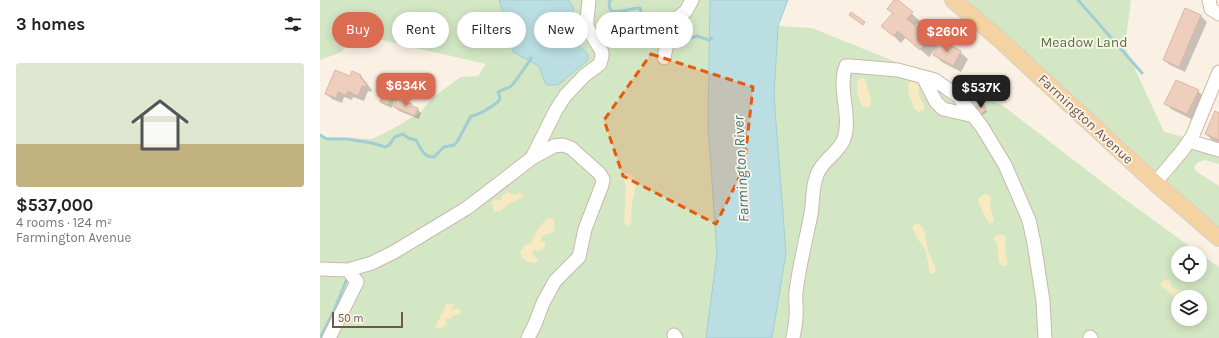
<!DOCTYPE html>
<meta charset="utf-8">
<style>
:root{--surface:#fff;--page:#f2f2f2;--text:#222;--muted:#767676;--line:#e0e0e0;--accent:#db6c52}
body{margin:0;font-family:Karla,sans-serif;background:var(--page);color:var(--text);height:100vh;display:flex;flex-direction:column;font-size:15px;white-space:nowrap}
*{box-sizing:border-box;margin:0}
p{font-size:13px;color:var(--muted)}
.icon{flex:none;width:22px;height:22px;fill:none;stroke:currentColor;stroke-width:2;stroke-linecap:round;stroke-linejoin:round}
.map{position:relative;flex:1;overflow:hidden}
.details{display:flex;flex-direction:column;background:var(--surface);width:320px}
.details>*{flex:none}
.top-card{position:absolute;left:12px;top:12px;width:380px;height:36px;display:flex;gap:8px}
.controls{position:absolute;left:851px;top:246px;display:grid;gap:8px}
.controls a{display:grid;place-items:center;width:36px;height:36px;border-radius:50%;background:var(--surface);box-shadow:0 2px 10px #0003;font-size:20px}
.scale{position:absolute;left:12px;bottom:10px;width:71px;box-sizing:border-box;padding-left:4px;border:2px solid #71584c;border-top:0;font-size:11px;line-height:14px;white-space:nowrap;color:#71584c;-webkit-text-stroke:3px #fdf5ea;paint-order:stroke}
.price{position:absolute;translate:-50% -34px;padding:0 9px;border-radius:8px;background:var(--accent);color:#fff;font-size:13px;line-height:26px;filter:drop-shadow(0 1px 2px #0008)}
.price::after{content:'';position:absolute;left:50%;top:24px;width:12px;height:9px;margin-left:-6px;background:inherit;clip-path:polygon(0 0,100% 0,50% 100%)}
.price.selected{background:#222;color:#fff}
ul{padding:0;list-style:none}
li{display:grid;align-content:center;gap:8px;height:212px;padding:0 16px}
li+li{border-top:1px solid var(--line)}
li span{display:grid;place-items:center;height:124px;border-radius:4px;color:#555}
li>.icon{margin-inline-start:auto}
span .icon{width:72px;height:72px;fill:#fffc;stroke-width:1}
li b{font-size:17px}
h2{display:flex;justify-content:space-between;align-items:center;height:48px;padding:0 16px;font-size:17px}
.pill{padding:0 14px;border-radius:18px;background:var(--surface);box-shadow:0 2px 10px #0003;font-size:14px;line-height:36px}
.pill.selected{background:var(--accent);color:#fff}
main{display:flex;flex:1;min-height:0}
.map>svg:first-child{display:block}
.green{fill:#d3e7c4;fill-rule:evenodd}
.sand{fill:#f7e9c1}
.water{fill:#badee2;stroke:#a1cdd3}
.shadow{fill:#0003}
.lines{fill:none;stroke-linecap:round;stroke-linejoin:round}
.stream{stroke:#a1cdd3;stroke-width:3}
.building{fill:#eecfbe;stroke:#dfb5a0}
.minor-casing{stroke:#cbb8ab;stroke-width:15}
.major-casing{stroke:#d7d0cd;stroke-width:18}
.minor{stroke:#fff;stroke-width:13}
.major{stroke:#f4d2a1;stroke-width:16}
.marked{fill:#e8590c;fill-opacity:0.2;stroke:#e8590c;stroke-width:3;stroke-dasharray:8 5;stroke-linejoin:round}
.labels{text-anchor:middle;stroke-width:3.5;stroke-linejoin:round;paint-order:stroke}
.park-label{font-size:14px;fill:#547645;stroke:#fdf5ea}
.street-label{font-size:14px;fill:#71584c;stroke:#fdf5ea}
.water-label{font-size:15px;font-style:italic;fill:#44747b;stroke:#fdf5ea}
</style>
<main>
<section class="details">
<h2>3 homes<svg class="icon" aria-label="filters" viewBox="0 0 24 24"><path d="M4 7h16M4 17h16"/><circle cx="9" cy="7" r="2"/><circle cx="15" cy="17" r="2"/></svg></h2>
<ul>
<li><span style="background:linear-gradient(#dfe7d0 65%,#c2b280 0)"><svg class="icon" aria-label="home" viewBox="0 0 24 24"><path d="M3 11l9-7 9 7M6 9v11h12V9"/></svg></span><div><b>$537,000</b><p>4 rooms · 124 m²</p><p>Farmington Avenue</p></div></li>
</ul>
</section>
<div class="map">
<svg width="899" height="338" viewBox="0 0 899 338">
<rect width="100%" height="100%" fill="#faf1e4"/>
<path class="green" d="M 0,0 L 390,0 L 388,125 L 397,254 L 386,338 L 0,338 L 0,137 L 52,139 L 74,128 L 101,112 L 108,103 L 120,92 L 141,77 L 158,76 L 166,64 L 31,33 L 22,52 L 0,60 Z
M 633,0 L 811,0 L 805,47 L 844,132 L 899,146 L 899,164 L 885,160 L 878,162 L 874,167 L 877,172 L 899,186 L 899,238 Z
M 458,26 L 492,28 L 682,105 L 799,195 L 879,253 L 858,253 L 858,275 L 880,275 L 880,254 L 899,267 L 899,338 L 452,338 L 466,253 L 454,96 ZM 858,297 L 880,297 L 880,319 L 858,319 Z"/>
<path class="sand" d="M 543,78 L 545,79 L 550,96 L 551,105 L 549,107 L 542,107 C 539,98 534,87 539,79 Z
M 593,79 L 597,81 L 599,87 L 598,95 L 604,104 L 604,110 L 599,112 L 595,110 C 592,102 582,85 593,79 Z
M 309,173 C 321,180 313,195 312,206 C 311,212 312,217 311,223 L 307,226 L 304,223 L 306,188 L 304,178 L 305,175 Z
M 189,192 L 194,195 L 200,192 L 202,194 L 203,197 L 190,203 L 181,211 L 175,212 L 173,208 L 172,202 L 175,199 L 180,201 L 183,195 Z
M 665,194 L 671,196 L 670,207 L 674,219 L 673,222 L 670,224 C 666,220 658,204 658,198 Z
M 230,218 L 234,219 C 237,237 230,231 221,237 L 221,241 L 225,242 L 225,246 L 222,250 L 213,251 L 212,254 L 217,258 L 218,260 L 215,263 C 208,263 201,259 200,252 L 205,245 L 211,243 C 214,236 222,220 230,218 Z
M 595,224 L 599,224 L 604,229 L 608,250 L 616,270 L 614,274 L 612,274 L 609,272 L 608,261 L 604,247 L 598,240 L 592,228 Z
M 681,234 L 685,235 L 686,237 L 685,247 L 688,265 L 684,266 L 681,265 L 679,262 L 677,243 L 675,242 L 674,238 L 677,235 Z
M 845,280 L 850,281 C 851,289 853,289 861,290 L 860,295 L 862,297 L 858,297 L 858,304 L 854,297 L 841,286 L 841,283 Z
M 127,303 L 133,304 L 134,306 L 131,309 L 132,310 L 139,308 L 141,312 L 138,315 L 133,315 L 130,319 L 125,319 L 127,323 L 123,328 L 120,329 L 116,327 L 116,325 Z"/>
<path class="water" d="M 179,0 L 248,0 C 259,10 250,27 256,40 C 258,46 264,50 268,55 L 268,58 L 267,61 L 238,85 L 228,85 L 225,83 L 219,66 L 193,52 L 191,46 L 179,44 L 176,31 L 183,13 Z
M 390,0 L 468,0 L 458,26 L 454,96 L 466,253 L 452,338 L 386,338 L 397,254 L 388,125 Z"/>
<path class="shadow" d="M 576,0 L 600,21 L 595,26 L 618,47 L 640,52 L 648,59 L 641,72 L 622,62 L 614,54 L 617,47 L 609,57 L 586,37 L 581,43 L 563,26 L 573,14 L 568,8 Z
M 866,9 L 881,16 L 887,22 L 865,72 L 850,65 L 844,60 Z
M 41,76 L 52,90 L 51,92 L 48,91 L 44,101 L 33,97 L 32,100 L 24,97 L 22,103 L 12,99 L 6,94 L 31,77 Z
M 878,91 L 884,97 L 873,120 L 851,109 L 846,103 Z
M 72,95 L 76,99 L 91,105 L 98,109 L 101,113 L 99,119 L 79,111 L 75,107 L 77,102 L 75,101 L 72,108 L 65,105 L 61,101 Z
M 663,106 L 667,112 L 662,115 L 661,114 Z
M 899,114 L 899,143 L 892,140 L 886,134 Z"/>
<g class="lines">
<path class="stream" d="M 290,0 L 289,6 L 291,11 C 302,14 311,7 320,8 L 321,12 L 317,18 C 320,24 331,27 336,33 L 347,33
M 758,0 L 822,73
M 352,34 L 362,38 L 371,38 L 377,36 L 389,40 L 392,38
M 0,135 L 7,139 L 27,139 L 52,143 L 65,147 L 69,145 L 75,137 L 83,134 L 88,138 L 96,140 C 100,147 104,158 114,157 L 124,147 L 134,145 L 137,142 L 151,116 C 158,116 173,106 179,101 L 180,98 L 178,92 C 182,89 186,89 190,87 C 193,85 210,61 211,58
M 0,338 L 13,313 L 26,281"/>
</g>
<path class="building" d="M 574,0 L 578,0 L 593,12 L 587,19 L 610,38 L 600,50 L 578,31 L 573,36 L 561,26 L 573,13 L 567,9 Z
M 865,8 L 881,15 L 859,67 L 843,60 Z
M 531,12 L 545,22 L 543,25 L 529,15 Z
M 621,40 L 641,51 L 633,66 L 613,55 Z
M 15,70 L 30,76 L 32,71 L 41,75 L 40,78 L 44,80 L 43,82 L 47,83 L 45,87 L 42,86 L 38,96 L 28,91 L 26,95 L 18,92 L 16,98 L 5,94 Z
M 856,80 L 879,90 L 867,114 L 844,104 Z
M 65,91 L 73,94 L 68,105 L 60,102 Z
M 77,99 L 92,104 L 91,106 L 98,108 L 95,116 L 74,107 Z
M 662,103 L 666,110 L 660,115 L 655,108 Z
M 895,111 L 899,113 L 899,140 L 885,134 Z"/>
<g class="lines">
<g class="minor-casing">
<path id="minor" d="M 889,0 L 891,9 L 899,14
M 344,58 L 351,23 L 366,11 L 372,0
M 603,77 L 616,102 L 623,109 L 654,116
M 869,141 L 899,150
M 212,158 L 236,110 L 245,96 L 265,75 L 280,64 L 282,56 L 282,52 L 267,27 L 267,20 L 269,0
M 835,183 L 862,151 L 872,137 L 899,72
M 0,269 L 28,270 L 52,263 L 74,252 L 147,208 L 212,158 L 234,146 L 243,145 L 251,148 L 279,173 L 283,179 L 282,185 L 265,229 L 259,257 L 235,281 L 223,303 L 215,324 L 208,338
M 354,335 L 356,338
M 770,337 L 771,338
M 9,338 L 37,282 L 28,270
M 473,338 C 474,331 476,324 476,317 C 477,309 475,300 476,292 C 479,266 486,240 491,214 C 493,203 492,189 496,178 C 500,161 520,152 524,139 C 532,115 517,89 526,66 L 531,66 L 578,70 L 615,80 L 639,97 L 662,127 L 685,165 L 709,220 L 714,243 L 723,301 L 725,338"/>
</g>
<g class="major-casing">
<path id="major" d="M 633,0 L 678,38 L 835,183 L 899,238"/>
</g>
<use href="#minor" class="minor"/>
<use href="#major" class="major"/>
</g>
<path class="marked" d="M 331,54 L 433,87 L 424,168 L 396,224 L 303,176 L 284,120 Z"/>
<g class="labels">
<g class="park-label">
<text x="764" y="47">Meadow Land</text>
</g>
<g class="street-label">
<text transform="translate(766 119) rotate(43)" y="5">Farmington Avenue</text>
</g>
<g class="water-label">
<text transform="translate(421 169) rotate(-93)" y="5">Farmington River</text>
</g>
</g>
</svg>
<div class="controls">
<a><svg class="icon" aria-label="locate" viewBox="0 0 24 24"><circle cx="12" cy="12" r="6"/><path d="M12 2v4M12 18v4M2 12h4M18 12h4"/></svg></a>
<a><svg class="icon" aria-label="layers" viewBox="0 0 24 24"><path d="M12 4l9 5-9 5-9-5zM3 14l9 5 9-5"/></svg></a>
</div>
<div class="scale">50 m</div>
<b class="price" style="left:627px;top:53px">$260K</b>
<b class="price" style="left:86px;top:107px">$634K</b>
<b class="price selected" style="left:661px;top:109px">$537K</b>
<div class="top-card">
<a class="pill selected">Buy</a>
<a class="pill">Rent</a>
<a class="pill">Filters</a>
<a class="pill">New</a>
<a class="pill">Apartment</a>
</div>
</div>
</main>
